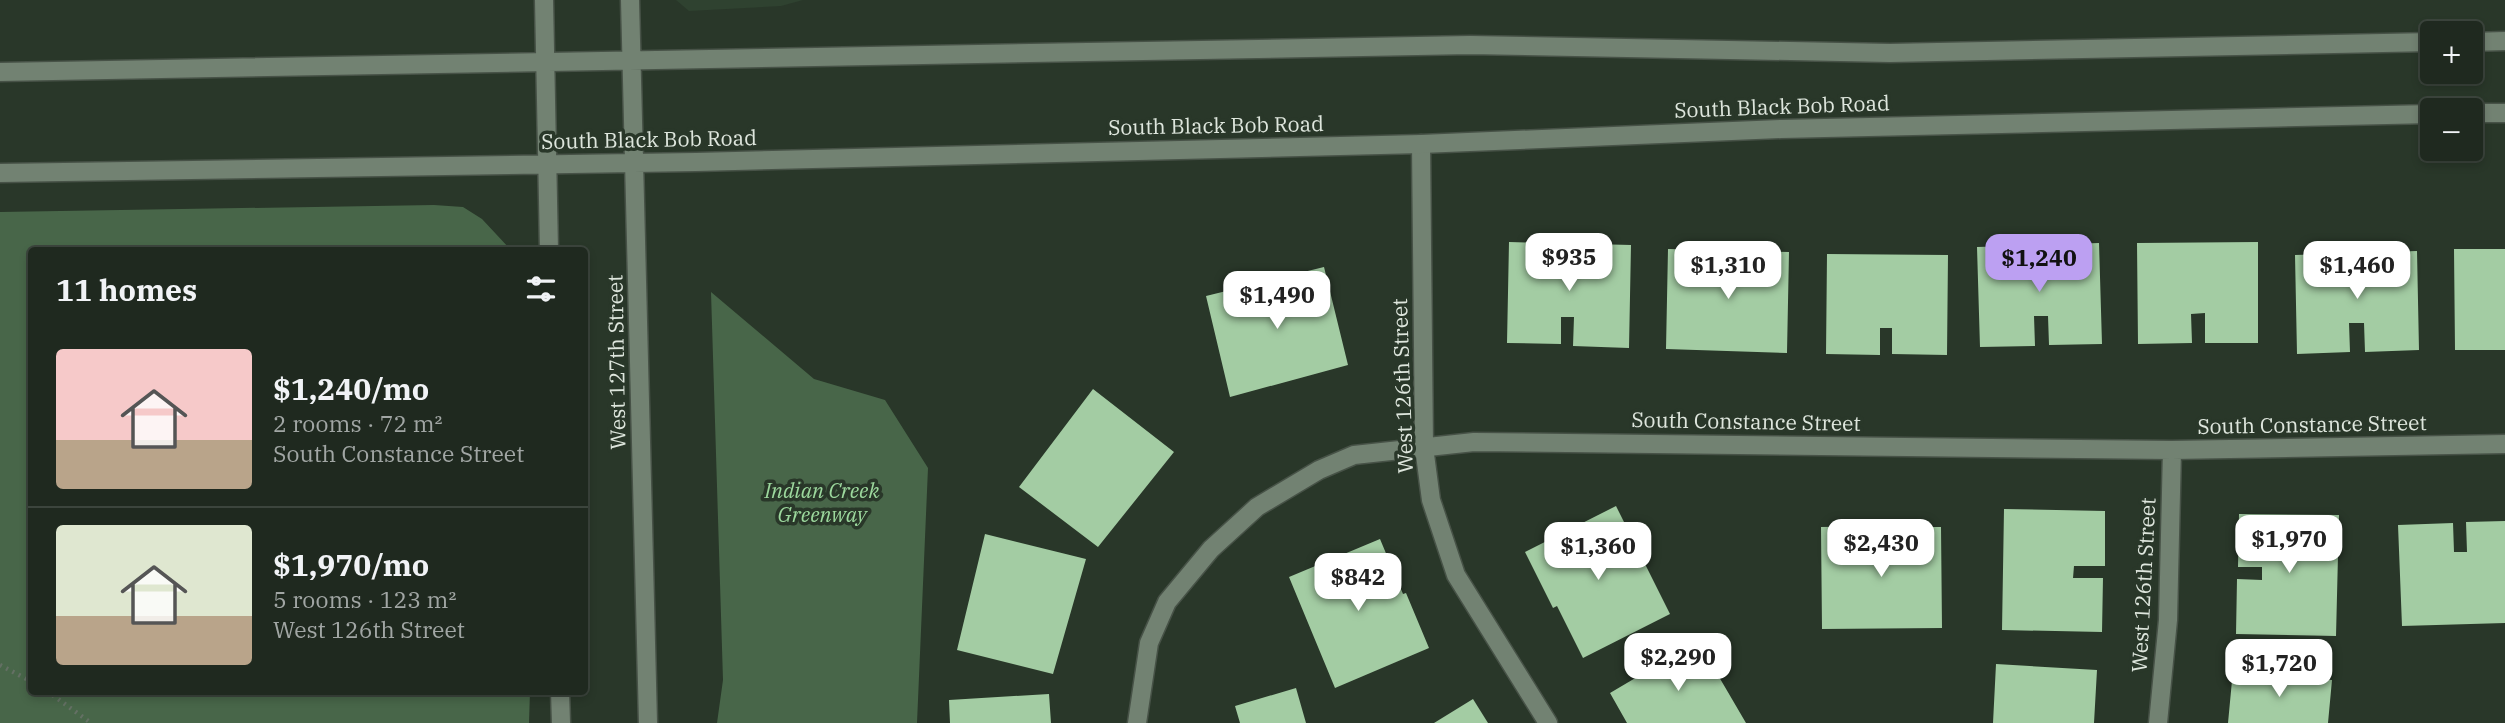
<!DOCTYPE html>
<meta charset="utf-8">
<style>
:root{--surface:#1f291f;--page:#273128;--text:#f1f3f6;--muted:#a1a6a4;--line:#3c453d;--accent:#bca0f2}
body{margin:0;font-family:"IBM Plex Serif",serif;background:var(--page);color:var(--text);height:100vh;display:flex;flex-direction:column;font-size:26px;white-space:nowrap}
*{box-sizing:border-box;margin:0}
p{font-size:23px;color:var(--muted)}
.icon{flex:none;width:38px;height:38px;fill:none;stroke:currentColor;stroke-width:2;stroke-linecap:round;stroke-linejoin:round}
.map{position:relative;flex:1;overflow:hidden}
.sheet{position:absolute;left:28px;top:247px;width:560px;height:448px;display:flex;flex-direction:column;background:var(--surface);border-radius:7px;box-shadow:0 4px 10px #0003,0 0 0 2px var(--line)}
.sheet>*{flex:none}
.buttons{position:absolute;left:2420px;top:21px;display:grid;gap:14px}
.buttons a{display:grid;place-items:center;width:63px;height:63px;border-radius:7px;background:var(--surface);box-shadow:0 4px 10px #0003,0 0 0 2px var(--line);font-size:35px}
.price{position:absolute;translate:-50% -60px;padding:0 16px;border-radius:14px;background:#fff;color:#222;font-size:23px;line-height:46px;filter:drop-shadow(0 2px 4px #0008)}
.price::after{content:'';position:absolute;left:50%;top:42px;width:21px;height:16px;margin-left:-10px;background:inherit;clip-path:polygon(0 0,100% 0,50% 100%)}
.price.selected{background:var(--accent);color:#111}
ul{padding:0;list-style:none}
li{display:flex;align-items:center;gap:21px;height:175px;padding:0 28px}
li+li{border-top:2px solid var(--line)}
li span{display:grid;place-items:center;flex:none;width:196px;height:140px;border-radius:7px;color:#555}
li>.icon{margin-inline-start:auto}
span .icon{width:84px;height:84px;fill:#fffc;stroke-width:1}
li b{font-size:30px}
h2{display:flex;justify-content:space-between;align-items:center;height:84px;padding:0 28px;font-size:30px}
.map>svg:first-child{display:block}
.built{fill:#2f4230}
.green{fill:#486649}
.building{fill:#a3cca3}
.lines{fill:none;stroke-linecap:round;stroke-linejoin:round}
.street-casing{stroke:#475247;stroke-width:21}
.secondary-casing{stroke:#475247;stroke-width:21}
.path{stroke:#647064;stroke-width:4.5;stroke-dasharray:2 5;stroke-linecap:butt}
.street{stroke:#728272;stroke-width:18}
.secondary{stroke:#728272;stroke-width:18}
.labels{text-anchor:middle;stroke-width:7;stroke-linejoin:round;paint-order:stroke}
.street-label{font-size:21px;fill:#dee6dd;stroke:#293729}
.park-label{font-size:21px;font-style:italic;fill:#9cd89d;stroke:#293729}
</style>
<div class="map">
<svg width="2505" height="723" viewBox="0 0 2505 723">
<rect width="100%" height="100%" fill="#293729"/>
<path class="built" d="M 676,0 L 803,0 L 781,6 L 689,11 Z"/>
<path class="green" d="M 434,205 L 463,207 L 482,219 L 511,250 L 32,250 L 32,691 L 530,691 L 529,723 L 0,723 L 0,212 Z
M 711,292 L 814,379 L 885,400 L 928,468 L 917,723 L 717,723 L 723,680 Z"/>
<path class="building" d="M 1509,242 L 1631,245 L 1629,348 L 1573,346 L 1574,317 L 1561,317 L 1561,344 L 1507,343 Z
M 2258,242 L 2258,343 L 2205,343 L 2205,313 L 2191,314 L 2192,343 L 2138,344 L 2137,243 Z
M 2099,243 L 2102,344 L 2049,345 L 2048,316 L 2034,316 L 2035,346 L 1980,347 L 1977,247 Z
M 1668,249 L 1789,252 L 1787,353 L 1666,349 Z
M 2454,249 L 2505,249 L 2505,350 L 2455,350 Z
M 2417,251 L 2419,350 L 2365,352 L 2364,323 L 2349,323 L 2350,352 L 2297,354 L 2295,255 Z
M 1827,254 L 1948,255 L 1947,355 L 1892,354 L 1892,328 L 1880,328 L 1880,355 L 1826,354 Z
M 1324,267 L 1348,365 L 1230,397 L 1206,296 Z
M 1093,389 L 1174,452 L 1098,547 L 1019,487 Z
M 1616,506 L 1670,614 L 1583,658 L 1557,606 L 1553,608 L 1525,552 Z
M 2004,509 L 2105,511 L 2105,566 L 2074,566 L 2073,578 L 2103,578 L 2102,632 L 2002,630 Z
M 2239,514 L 2339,515 L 2336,636 L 2236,634 L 2237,579 L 2262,580 L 2262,567 L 2238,567 Z
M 2505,521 L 2505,623 L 2402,626 L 2398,525 L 2453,523 L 2454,552 L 2467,552 L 2466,522 Z
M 1876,526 L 1876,556 L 1888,556 L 1888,527 L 1941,527 L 1942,628 L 1822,629 L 1821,527 Z
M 985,534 L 1086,559 L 1053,674 L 957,650 Z
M 1380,539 L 1403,594 L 1406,593 L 1429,648 L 1335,688 L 1289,577 Z
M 1698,641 L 1746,723 L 1627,723 L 1610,693 Z
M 1996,664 L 2097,670 L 2094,723 L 1993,723 Z
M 2233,670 L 2332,680 L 2328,723 L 2228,723 Z
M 1296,688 L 1306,723 L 1240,723 L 1235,706 Z
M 1049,694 L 1051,723 L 950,723 L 949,700 Z
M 1473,699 L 1488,723 L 1434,723 Z"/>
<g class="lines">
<g class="street-casing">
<path id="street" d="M 1421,144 L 1424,447 L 1431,500 L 1456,575 L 1548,723
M 1137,723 L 1149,643 L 1167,602 L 1211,549 L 1257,507 L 1319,470 L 1354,455 L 1474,442 L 2172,450 L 2505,444
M 2158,723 L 2168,620 L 2172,450"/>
</g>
<g class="secondary-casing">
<path id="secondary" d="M 544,0 L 549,250
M 630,0 L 648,723
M 2471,42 L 2505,41
M 0,72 L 1470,45 L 1890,53 L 2432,42
M 2471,113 L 2505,113
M 0,173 L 696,162 L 1421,144 L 1781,129 L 2432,114
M 560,691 L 561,723"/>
</g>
<path class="path" d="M 0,665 L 32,682
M 47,691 L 91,723"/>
<use href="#street" class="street"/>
<use href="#secondary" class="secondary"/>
</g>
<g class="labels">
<g class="street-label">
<text transform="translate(1782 107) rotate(-2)" y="7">South Black Bob Road</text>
<text transform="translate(1216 126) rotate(-1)" y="7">South Black Bob Road</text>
<text transform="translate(649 140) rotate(-1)" y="7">South Black Bob Road</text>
<text transform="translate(617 362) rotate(-91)" y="7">West 127th Street</text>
<text transform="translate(1403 386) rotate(-92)" y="7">West 126th Street</text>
<text transform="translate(1746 422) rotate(1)" y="7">South Constance Street</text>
<text transform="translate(2312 425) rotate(-1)" y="7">South Constance Street</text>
<text transform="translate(2144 585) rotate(-87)" y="7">West 126th Street</text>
</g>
<g class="park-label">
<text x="822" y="498">Indian Creek<tspan x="822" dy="24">Greenway</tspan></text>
</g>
</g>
</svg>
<div class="buttons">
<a>+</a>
<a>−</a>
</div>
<b class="price" style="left:1569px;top:293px">$935</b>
<b class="price selected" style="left:2039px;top:294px">$1,240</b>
<b class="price" style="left:1728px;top:301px">$1,310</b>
<b class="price" style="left:2357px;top:301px">$1,460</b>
<b class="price" style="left:1277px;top:331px">$1,490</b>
<b class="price" style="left:2289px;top:575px">$1,970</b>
<b class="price" style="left:1881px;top:579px">$2,430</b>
<b class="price" style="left:1598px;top:582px">$1,360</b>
<b class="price" style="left:1358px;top:613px">$842</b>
<b class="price" style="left:1678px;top:693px">$2,290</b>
<b class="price" style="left:2279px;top:699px">$1,720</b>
<section class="sheet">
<h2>11 homes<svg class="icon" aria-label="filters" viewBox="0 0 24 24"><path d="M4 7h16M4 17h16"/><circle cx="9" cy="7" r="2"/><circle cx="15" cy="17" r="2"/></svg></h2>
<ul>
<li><span style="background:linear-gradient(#f6c9c9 65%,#b9a48a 0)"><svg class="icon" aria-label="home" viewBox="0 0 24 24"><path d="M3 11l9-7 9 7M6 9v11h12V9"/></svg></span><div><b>$1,240/mo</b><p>2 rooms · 72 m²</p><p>South Constance Street</p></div></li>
<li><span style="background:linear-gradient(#dfe7d0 65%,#b9a48a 0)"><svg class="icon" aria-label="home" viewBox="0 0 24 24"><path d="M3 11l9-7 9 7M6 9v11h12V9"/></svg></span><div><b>$1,970/mo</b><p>5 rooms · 123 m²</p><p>West 126th Street</p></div></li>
</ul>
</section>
</div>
